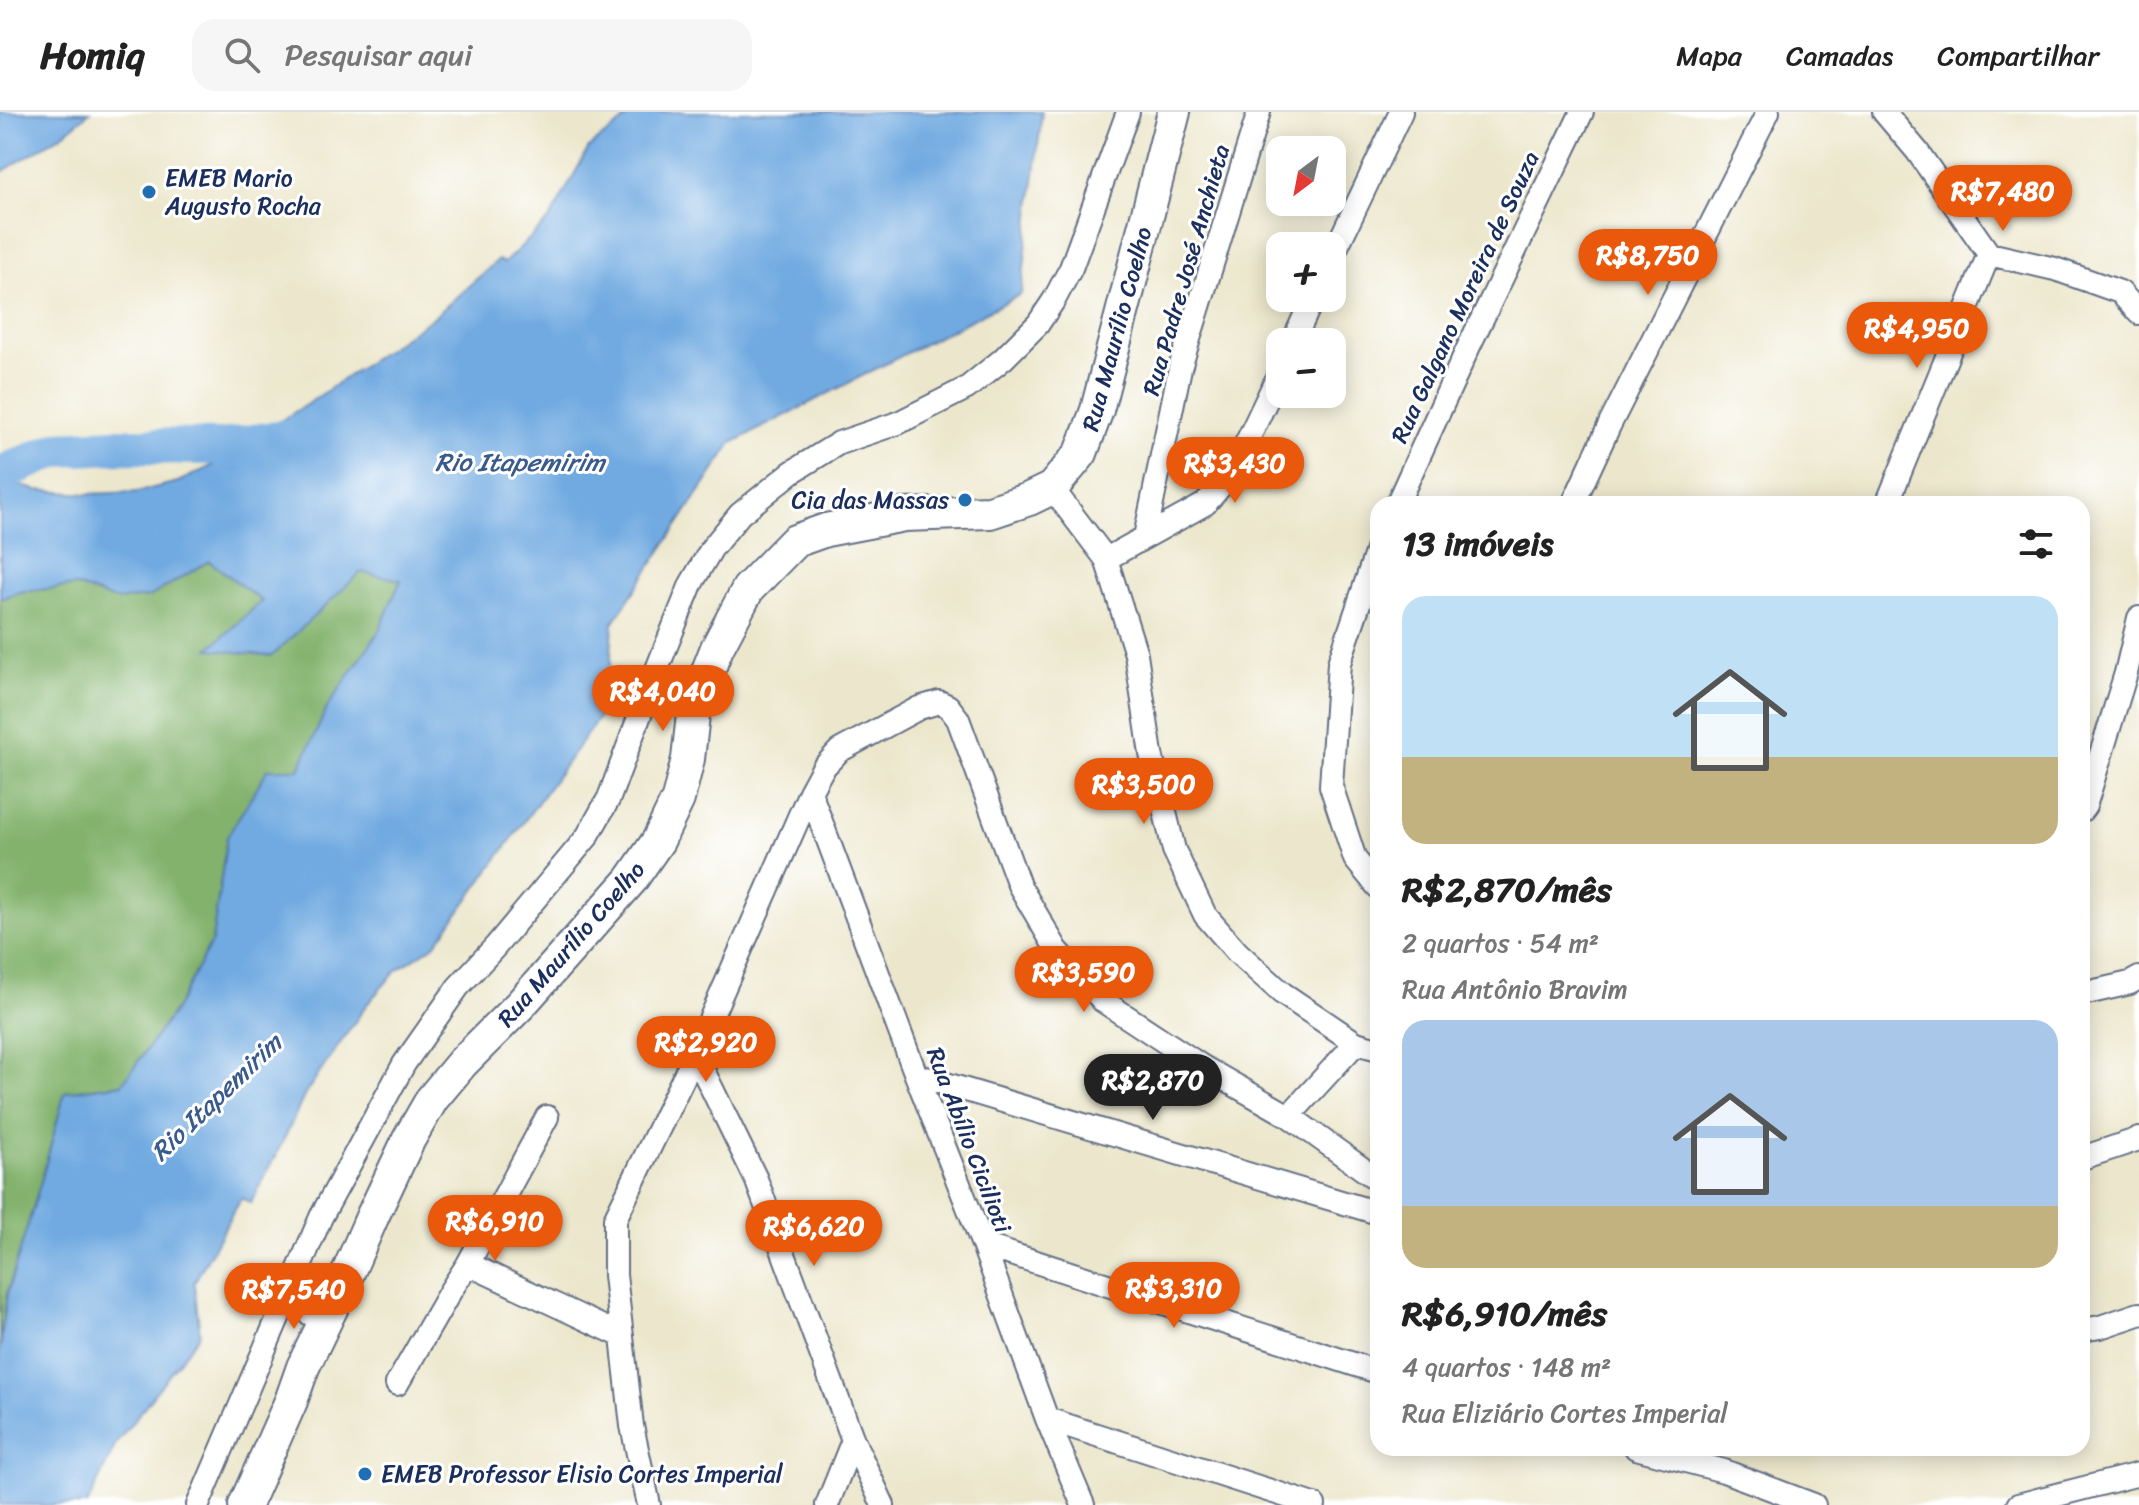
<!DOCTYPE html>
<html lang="pt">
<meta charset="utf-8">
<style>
:root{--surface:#fff;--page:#f6f6f6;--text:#222;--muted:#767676;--line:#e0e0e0;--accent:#ea580c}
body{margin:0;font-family:Sriracha,sans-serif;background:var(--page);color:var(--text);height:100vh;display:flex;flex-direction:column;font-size:30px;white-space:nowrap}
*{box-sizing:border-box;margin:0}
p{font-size:26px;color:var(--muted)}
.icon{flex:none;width:44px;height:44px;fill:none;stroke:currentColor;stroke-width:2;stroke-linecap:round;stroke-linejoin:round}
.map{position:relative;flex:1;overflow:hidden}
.panel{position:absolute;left:1370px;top:384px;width:720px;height:960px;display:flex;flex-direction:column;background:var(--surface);border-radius:24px;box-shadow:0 4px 20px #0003}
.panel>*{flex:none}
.needle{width:52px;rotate:212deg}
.fabs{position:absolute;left:1266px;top:24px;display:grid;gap:16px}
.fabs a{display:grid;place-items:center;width:80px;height:80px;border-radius:16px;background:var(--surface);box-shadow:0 4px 20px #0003;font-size:40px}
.price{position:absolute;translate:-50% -68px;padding:0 18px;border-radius:28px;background:var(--accent);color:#fff;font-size:26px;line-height:52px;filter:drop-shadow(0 2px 4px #0008)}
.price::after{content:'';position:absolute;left:50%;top:48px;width:24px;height:18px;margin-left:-12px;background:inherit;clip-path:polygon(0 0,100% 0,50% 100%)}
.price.active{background:#222;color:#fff}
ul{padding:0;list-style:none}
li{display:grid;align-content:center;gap:16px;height:424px;padding:0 32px}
li span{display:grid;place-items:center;height:248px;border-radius:24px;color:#555}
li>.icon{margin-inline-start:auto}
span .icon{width:144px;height:144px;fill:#fffc;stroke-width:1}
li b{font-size:34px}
h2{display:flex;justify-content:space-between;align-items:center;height:96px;padding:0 32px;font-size:34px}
header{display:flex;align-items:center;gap:48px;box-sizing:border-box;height:112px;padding:0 40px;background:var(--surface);border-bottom:2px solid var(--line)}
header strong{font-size:38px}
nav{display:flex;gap:44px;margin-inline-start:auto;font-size:28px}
.search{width:560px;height:72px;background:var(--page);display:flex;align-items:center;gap:20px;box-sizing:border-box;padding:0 28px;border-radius:24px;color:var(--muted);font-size:30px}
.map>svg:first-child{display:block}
.forest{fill:#82b26c;stroke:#4e7065;stroke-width:2}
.water{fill:#71aae1;stroke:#466ca0;stroke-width:2}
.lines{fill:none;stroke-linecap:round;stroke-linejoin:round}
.river{stroke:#71aae1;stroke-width:36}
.minor-casing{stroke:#646f84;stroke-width:26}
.secondary-casing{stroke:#646f84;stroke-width:36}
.minor{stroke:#fff;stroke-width:22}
.secondary{stroke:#fff;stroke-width:32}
.poi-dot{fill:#1f6fb2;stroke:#fff;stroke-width:3}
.labels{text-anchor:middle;stroke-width:6;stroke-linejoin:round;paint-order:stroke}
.poi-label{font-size:24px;fill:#1b2f5e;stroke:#fff;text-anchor:start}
.street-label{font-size:24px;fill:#1b2f5e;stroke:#fff}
.water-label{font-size:26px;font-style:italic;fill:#395a8c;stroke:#fff}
</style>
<header>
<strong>Homiq</strong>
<div class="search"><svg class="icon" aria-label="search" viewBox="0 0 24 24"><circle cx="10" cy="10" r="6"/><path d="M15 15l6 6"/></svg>Pesquisar aqui</div>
<nav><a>Mapa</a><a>Camadas</a><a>Compartilhar</a></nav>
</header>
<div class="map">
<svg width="2139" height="1393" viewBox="0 0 2139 1393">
<rect width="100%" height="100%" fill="#fff"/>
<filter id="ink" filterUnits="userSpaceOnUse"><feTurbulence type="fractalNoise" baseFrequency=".0125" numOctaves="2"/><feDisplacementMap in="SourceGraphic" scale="16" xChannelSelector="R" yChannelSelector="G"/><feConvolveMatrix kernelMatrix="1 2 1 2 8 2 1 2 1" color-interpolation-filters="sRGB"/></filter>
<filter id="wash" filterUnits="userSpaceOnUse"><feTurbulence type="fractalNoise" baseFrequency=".006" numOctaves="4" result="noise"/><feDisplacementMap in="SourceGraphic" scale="32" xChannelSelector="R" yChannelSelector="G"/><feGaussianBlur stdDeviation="1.8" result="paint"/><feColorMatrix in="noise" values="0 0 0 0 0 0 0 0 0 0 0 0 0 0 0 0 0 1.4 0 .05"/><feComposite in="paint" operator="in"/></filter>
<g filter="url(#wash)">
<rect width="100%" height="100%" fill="#ece7cc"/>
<path class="forest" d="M 209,449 L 262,489 L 210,536 L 272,544 L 361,459 L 401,468 L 378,521 L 328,594 L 299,658 L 227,725 L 212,829 L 176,896 L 122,972 L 65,980 L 42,1066 L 7,1182 L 0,1237 L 0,487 L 19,480 L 76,474 L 115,488 L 149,485 Z"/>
<path class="water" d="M 0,0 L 90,0 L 62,23 L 0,61 Z
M 631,0 L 1042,0 L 1021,182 L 732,331 L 613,511 L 608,593 L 436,832 L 396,859 L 368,891 L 305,982 L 287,1021 L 251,1091 L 241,1086 L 194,1171 L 200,1222 L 116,1332 L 87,1393 L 0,1393 L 0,1237 L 7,1182 L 42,1066 L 65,980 L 122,972 L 176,896 L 212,829 L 227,725 L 268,657 L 299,657 L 328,594 L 378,521 L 401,468 L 361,460 L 272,544 L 209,537 L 262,489 L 209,449 L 149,485 L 115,488 L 76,474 L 19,480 L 0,487 L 0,368 L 37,378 L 85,382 L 137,380 L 178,370 L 214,353 L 251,327 L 309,291 L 435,204 L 498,148 L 504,151 L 550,107 L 588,37 C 601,23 620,16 631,0 Z"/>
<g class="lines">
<path class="river" d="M 0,366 L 11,357 L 59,337 L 115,334 L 222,335 L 293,324"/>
</g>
</g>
<g filter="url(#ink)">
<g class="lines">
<g class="minor-casing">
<path id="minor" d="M 1884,0 L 1917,39 L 1989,142 L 2055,157 L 2120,180 L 2139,201
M 1332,145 L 1401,0
M 1293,230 L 1313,186
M 1052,376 L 1106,447 L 1136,542 L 1151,642 L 1174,738 L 1205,803 L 1237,840 L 1282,881 L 1356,931 L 1378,937
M 1397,392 L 1469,234 L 1582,0
M 1573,392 L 1610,312 L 1768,0
M 1887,392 L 1989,142
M 1145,425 L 1180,256 L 1259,0
M 1378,435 L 1339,551 L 1331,674 L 1355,747 L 1378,775
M 1106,447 L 1205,392 L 1232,361 L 1280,260
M 810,680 L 916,963 L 983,1133 L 1047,1307 L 1083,1393
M 2082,698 L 2085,694 L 2126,561 L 2139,506
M 2082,882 L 2130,871 L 2139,866
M 695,942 L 756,1067 L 853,1328 L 883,1393
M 916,963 L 1378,1101
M 1289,1004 L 1356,931
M 2082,1046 L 2139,1027
M 983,1133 L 1378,1260
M 468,1152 L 622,1224
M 285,1188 L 325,1210
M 2082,1218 L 2100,1215 L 2139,1202
M 397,1272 L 451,1178 L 468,1152 L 547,1005
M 1047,1307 L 1314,1393
M 1636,1336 L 1724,1359 L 1814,1393
M 198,1393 L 321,1105 L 404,952 L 458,875 L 495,835 L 587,725 L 609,686 L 657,557 L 691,472 L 712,436 L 740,402 L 792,360 L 839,331 L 898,311 L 967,276 L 1003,247 L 1038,212 L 1054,188 L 1071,156 L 1128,0
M 649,1393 L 632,1314 L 615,1163 L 615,1107 L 695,942 L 810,680 L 823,656 L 839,639 L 919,596 L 939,590 L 948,594 L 958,607 L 1019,773 L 1057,838 L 1103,889 L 1203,955 L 1289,1004 L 1378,1068
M 827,1393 L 853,1328
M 2018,1393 L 2139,1362"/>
</g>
<g class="secondary-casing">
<path id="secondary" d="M 245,1393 L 291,1289 L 303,1255 L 343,1172 L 373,1103 L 409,1027 L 432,987 L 462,951 L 520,893 L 631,768 L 658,729 L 678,687 L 688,647 L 694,594 L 717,536 L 748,477 L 795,429 L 826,418 L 904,403 L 990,400 L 1029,387 L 1052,376 L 1081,341 L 1097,298 L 1174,0"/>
</g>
<use href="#minor" class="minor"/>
<use href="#secondary" class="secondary"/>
</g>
</g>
<g class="poi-dot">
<circle cx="149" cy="80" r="8"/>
<circle cx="965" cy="388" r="8"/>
<circle cx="365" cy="1362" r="8"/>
</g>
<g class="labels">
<g class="poi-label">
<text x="165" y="74">EMEB Mario<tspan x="165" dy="28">Augusto Rocha</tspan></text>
<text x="949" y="396" text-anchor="end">Cia das Massas</text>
<text x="381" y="1370">EMEB Professor Elisio Cortes Imperial</text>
</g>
<g class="street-label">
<text transform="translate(1186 158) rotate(-74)" y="8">Rua Padre José Anchieta</text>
<text transform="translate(1465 185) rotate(-65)" y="8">Rua Galgano Moreira de Souza</text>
<text transform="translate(1117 217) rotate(-75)" y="8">Rua Maurílio Coelho</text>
<text transform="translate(571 832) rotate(-49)" y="8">Rua Maurílio Coelho</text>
<text transform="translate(969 1028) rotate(69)" y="8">Rua Abílio Cicilioti</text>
</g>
<g class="water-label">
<text x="520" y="359">Rio Itapemirim</text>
<text transform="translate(216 985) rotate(-44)" y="9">Rio Itapemirim</text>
</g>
</g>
</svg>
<div class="fabs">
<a><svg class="needle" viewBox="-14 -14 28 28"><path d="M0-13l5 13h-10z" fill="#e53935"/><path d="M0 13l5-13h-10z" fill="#767676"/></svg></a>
<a>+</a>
<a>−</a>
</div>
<b class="price" style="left:2003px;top:121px">R$7,480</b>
<b class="price" style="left:1648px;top:185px">R$8,750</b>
<b class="price" style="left:1917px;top:258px">R$4,950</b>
<b class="price" style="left:1235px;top:393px">R$3,430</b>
<b class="price" style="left:663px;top:621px">R$4,040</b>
<b class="price" style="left:1144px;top:714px">R$3,500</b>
<b class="price" style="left:1084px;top:902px">R$3,590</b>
<b class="price" style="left:706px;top:972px">R$2,920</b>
<b class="price active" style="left:1153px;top:1010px">R$2,870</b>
<b class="price" style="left:495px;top:1151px">R$6,910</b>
<b class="price" style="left:814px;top:1156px">R$6,620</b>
<b class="price" style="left:1174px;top:1218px">R$3,310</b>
<b class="price" style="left:294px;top:1219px">R$7,540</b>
<section class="panel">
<h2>13 imóveis<svg class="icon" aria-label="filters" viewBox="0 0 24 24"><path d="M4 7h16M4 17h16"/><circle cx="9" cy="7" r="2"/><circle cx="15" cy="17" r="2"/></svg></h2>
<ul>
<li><span style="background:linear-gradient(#bfe0f5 65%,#c2b280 0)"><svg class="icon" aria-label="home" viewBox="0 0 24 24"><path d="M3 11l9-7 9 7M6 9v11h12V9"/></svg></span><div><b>R$2,870/mês</b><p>2 quartos · 54 m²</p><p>Rua Antônio Bravim</p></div></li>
<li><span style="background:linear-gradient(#a9c7e8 75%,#c2b280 0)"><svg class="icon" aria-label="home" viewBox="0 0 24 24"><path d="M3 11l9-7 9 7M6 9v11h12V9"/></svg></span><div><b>R$6,910/mês</b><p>4 quartos · 148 m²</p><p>Rua Eliziário Cortes Imperial</p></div></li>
</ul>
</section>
</div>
